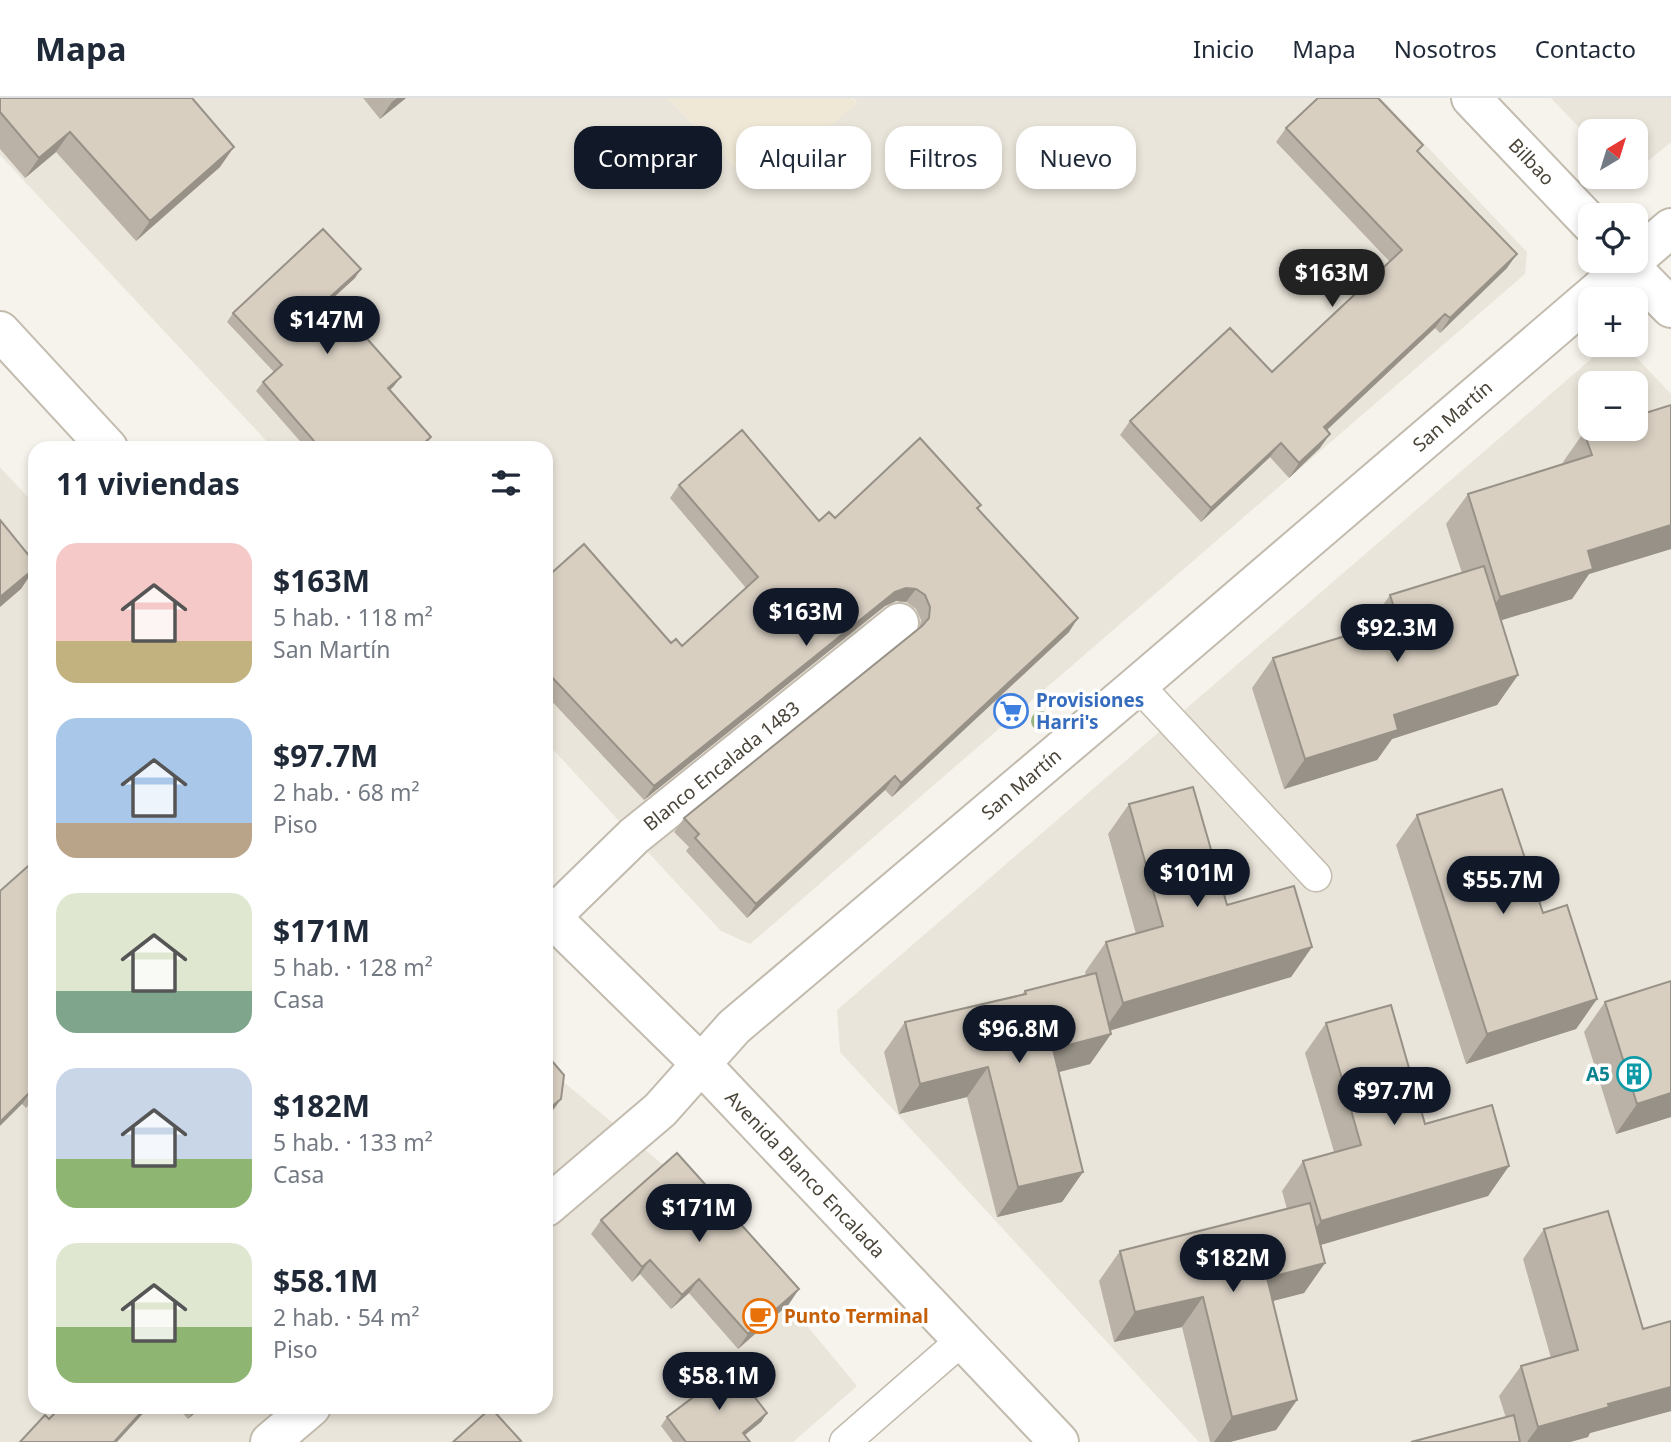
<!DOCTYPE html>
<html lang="es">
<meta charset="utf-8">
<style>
:root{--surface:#fff;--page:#f6f6f7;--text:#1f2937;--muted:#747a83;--line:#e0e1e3;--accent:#111827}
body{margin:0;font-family:"Noto Sans",sans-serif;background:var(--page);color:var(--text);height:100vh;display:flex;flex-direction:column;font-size:26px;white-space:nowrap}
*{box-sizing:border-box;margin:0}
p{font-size:23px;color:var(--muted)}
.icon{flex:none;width:38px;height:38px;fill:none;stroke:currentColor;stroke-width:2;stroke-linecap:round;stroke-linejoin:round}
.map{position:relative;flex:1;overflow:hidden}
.sheet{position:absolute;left:28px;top:343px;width:525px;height:973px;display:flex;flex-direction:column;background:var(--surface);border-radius:21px;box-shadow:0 4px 10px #0003}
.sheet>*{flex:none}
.top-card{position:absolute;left:574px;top:28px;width:665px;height:63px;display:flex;gap:14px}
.needle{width:46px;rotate:38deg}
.buttons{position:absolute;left:1578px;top:21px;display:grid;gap:14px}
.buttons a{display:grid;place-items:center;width:70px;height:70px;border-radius:14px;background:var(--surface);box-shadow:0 4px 10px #0003;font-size:35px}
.price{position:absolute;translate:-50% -60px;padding:0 16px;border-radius:24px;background:var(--accent);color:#fff;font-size:23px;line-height:46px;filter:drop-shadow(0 2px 4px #0008)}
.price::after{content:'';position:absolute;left:50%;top:42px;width:21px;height:16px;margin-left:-10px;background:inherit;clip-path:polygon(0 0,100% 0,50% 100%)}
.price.on{background:#222;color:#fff}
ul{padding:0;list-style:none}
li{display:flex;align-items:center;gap:21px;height:175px;padding:0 28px}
li span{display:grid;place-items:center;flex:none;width:196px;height:140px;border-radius:21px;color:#555}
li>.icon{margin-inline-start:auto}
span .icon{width:84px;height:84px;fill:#fffc;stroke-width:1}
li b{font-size:30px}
h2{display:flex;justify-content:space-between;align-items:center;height:84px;padding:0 28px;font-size:30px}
.pill{padding:0 24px;border-radius:21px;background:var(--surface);box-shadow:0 4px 10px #0003;font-size:24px;line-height:63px}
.pill.on{background:var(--accent);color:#fff}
header{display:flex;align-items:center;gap:42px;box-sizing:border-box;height:98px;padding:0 35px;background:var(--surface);border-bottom:2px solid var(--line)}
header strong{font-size:33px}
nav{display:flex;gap:38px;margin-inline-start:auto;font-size:24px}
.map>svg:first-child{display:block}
.residential{fill:#eae5da;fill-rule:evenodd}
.education{fill:#efe8d6}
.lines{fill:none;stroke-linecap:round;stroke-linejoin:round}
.service-casing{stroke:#c2bbae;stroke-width:33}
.minor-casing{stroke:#c2bbae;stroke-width:42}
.tertiary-casing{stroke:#c2bbae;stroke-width:42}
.service{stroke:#fff;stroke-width:30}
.minor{stroke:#fff;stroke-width:38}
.tertiary{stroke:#fff;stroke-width:38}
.tree{fill:#97b381}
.wall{fill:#bab2a6}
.shaded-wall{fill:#979187}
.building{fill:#d8cfc1;stroke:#979187;stroke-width:2}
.labels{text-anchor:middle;stroke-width:7;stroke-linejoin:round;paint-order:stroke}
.street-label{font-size:19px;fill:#4a4439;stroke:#fff}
.shop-label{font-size:19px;font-weight:bold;fill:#366cbe;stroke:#fff;text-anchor:start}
.culture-label{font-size:19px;font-weight:bold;fill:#0d838f;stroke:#fff;text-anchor:end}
.food-label{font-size:19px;font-weight:bold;fill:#c56008;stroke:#fff;text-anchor:start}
</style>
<header>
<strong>Mapa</strong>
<nav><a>Inicio</a><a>Mapa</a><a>Nosotros</a><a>Contacto</a></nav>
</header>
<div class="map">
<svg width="1671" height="1344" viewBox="0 0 1671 1344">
<rect width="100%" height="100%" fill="#f6f3ec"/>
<path class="residential" d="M 0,0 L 668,0 L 754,88 L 857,5 L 853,0 L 1381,0 L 1527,154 L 1525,176 L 750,846 L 721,833 L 546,644 L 546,350 L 273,350 L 0,57 Z
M 1551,0 L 1671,0 L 1671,44 L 1636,73 L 1636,33 L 1591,33 L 1591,42 Z
M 1598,255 L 1636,259 L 1671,296 L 1671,1344 L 1199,1344 L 840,954 L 837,912 ZM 1591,285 L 1636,285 L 1636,331 L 1591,331 Z
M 0,369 L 35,407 L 35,1309 L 546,1309 L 546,964 L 566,986 L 667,1070 L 789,1206 L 857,1288 L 793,1344 L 0,1344 Z"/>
<path class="education" d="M 668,0 L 852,0 L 857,6 L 754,88 Z"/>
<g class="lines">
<g class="service-casing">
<path id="service" d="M 1138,587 L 1316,778
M 845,1344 L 962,1242"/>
</g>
<g class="minor-casing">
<g id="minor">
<path id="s1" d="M 1471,0 L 1591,126"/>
<path d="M 1636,160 L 1671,130"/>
<path d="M 1625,163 L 1671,210"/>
<path id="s2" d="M 551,819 L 634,738 L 899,525"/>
<path id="s3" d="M 546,1109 L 660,1012 L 734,929 L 1138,587 L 1633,163"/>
<path d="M 270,1344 L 311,1309"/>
</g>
</g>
<g class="tertiary-casing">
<g id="tertiary">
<path d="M 0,233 L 108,350"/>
<path id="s4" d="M 546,814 L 701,966 L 1059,1344"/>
</g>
</g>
<use href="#service" class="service"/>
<use href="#minor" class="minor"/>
<use href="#tertiary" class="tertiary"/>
</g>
<circle class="tree" cx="1041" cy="623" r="10"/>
<path class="wall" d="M 0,0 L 220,69 L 136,143 L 56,54 L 25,80 L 0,51 Z
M 363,0 L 406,0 L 380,21 Z
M 1286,30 L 1423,47 L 1418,54 L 1507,170 L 1440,235 L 1435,230 L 1327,332 L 1320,350 L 1289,380 L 1270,359 L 1201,424 L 1120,337 L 1130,323 L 1272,274 L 1390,164 L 1276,44 Z
M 355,180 L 332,201 L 394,288 L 390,292 L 425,348 L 422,350 L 306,350 L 256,293 L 263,284 L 274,274 L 227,224 L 233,215 Z
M 1671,307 L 1671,451 L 1589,476 L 1572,501 L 1501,522 L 1518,577 L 1497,607 L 1392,641 L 1377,662 L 1284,691 L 1252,590 L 1273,560 L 1370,530 L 1369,527 L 1390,497 L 1462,475 L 1446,426 L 1468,396 L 1564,366 L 1563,364 L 1584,334 Z
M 679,387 L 819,423 L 981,407 L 978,411 L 1069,534 L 892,699 L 885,692 L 747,820 L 686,753 L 689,749 L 674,734 L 684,720 L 919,531 L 921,522 L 916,511 L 906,504 L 896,503 L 885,508 L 644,702 L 546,597 L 546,480 L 671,545 L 682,548 L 746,490 L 670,400 Z
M 1129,706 L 1227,807 L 1312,849 L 1291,879 L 1110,932 L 1111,936 L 1090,966 L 1059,974 L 1083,1074 L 1062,1104 L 997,1119 L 967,999 L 899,1016 L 884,954 L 905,924 L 1022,896 L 1025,893 L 1086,878 L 1085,874 L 1106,844 L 1136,836 L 1108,736 Z
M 1417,717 L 1543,815 L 1597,901 L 1576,931 L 1466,966 L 1396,747 Z
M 35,762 L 35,1000 L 26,1010 L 22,1006 Z
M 1605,904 L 1671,1019 L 1616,1036 L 1584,934 Z
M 1326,925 L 1425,1026 L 1509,1068 L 1488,1098 L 1320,1147 L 1325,1165 L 1304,1195 L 1272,1203 L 1297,1302 L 1276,1332 L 1230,1344 L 1210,1344 L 1182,1229 L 1114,1244 L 1099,1183 L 1120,1153 L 1287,1111 L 1282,1093 L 1303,1063 L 1334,1054 L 1305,955 Z
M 601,1122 L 789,1206 L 738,1251 L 689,1195 L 671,1211 L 640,1176 L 632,1184 L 591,1136 Z
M 1544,1131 L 1643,1231 L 1671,1223 L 1671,1313 L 1590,1335 L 1588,1339 L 1570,1344 L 1411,1344 L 1506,1320 L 1499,1298 L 1521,1268 L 1551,1260 L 1523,1161 Z
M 177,1309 L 202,1309 L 188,1321 Z
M 767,1315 L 761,1324 L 745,1337 L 750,1344 L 673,1344 L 661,1328 L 667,1319 Z"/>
<path class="shaded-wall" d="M 397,0 L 406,0 L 380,21 L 392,4 Z
M 70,34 L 56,54 L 25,80 L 39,60 Z
M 234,49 L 220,69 L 136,143 L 150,123 Z
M 1517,156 L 1507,170 L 1440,235 L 1450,220 Z
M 361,171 L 355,180 L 324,208 L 330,199 Z
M 1445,216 L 1435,230 L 1314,344 L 1324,329 Z
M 401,279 L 394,288 L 382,299 L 388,290 Z
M 1330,336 L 1320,350 L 1289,380 L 1299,365 Z
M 431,339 L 425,348 L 422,350 L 418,350 Z
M 1281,345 L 1270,359 L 1201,424 L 1211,410 Z
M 1671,427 L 1671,451 L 1589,476 L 1572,501 L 1479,529 L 1500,499 L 1588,453 Z
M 35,470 L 21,491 L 0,509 L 0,499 Z
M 906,490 L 916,491 L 906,504 L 896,503 L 885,508 L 644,702 L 654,688 L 895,494 Z
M 1078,520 L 1069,534 L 892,699 L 901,685 Z
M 1518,577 L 1497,607 L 1392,641 L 1377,662 L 1284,691 L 1305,661 L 1394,617 Z
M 895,678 L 885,692 L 747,820 L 756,806 Z
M 1312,849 L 1291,879 L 1102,935 L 1123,905 Z
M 1597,901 L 1576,931 L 1466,966 L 1487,936 Z
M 1111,936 L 1090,966 L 1032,981 L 1053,951 Z
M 988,969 L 967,999 L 899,1016 L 920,986 Z
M 32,992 L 22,1006 L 0,1028 L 0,1024 Z
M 1671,995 L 1671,1019 L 1616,1036 L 1637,1006 Z
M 561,1001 L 551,1015 L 546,1019 L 546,1013 Z
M 1509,1068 L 1488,1098 L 1300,1153 L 1321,1123 Z
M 1083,1074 L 1062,1104 L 997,1119 L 1018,1089 Z
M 650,1162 L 640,1176 L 632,1184 L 642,1169 Z
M 1325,1165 L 1304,1195 L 1246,1210 L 1267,1180 Z
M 699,1181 L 689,1195 L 671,1211 L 682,1197 Z
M 799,1191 L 789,1206 L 738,1251 L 748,1236 Z
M 1203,1199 L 1182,1229 L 1114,1244 L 1135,1214 Z
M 1671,1289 L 1671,1313 L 1590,1335 L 1588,1339 L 1570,1344 L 1527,1344 L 1538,1329 L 1608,1306 Z
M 1297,1302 L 1276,1332 L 1230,1344 L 1214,1344 L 1232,1319 Z
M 146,1309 L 149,1309 L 117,1344 L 114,1344 Z
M 197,1309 L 202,1309 L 188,1321 Z
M 767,1315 L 761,1324 L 737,1343 L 743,1335 Z"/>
<path class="building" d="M 0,0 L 192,0 L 234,49 L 150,123 L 70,34 L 39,60 L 0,14 Z
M 1318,0 L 1378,0 L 1423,47 L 1417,53 L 1517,156 L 1450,220 L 1445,216 L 1324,329 L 1330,336 L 1299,365 L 1281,345 L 1211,410 L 1130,323 L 1230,230 L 1272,274 L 1402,152 L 1286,30 Z
M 323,131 L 361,171 L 330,199 L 401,279 L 388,290 L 431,339 L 418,350 L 320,350 L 263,284 L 282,267 L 233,215 Z
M 1671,307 L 1671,427 L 1588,453 L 1593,471 L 1500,499 L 1468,396 L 1592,357 L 1584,334 L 1593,331 L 1636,331 L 1636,318 Z
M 742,332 L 819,423 L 829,414 L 835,420 L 920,340 L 981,407 L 977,410 L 1078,520 L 901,685 L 895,678 L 756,806 L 695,740 L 699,736 L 684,720 L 922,528 L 929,520 L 930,509 L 925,497 L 916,491 L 906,490 L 895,494 L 654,688 L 549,576 L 546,578 L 546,480 L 584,446 L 671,545 L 676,541 L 682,548 L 758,479 L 679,387 Z
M 0,422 L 35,465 L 35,470 L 0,499 Z
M 1484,468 L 1518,577 L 1394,617 L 1398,632 L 1305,661 L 1273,560 L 1398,522 L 1390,497 Z
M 1193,689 L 1227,807 L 1294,788 L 1312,849 L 1123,905 L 1106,844 L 1163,828 L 1129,706 Z
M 1502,691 L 1543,815 L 1567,807 L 1597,901 L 1487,936 L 1417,717 Z
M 35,762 L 35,996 L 32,992 L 0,1024 L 0,793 Z
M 1096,875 L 1111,936 L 1053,951 L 1083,1074 L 1018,1089 L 988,969 L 920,986 L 905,924 L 1026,896 L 1025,893 Z
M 1671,883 L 1671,995 L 1637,1006 L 1605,904 Z
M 1391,907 L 1425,1026 L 1492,1007 L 1509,1068 L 1321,1123 L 1303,1063 L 1361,1047 L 1326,925 Z
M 546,956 L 564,977 L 561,1001 L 546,1013 Z
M 677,1055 L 799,1191 L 748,1236 L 699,1181 L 682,1197 L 650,1162 L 642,1169 L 601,1122 Z
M 1310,1105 L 1325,1165 L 1267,1180 L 1297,1302 L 1232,1319 L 1203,1199 L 1135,1214 L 1120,1153 Z
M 1608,1113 L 1643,1231 L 1671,1223 L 1671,1289 L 1608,1306 L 1609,1309 L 1538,1329 L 1521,1268 L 1578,1252 L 1544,1131 Z
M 732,1270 L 767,1315 L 743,1335 L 750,1344 L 686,1344 L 667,1319 Z
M 61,1309 L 146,1309 L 114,1344 L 20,1344 L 45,1317 L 49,1321 Z
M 491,1310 L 521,1343 L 519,1344 L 453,1344 Z
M 1514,1317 L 1520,1344 L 1411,1344 Z"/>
<defs>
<g id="supermarket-ring" transform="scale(1.75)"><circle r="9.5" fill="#fff" stroke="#3f7fe0" stroke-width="1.5"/><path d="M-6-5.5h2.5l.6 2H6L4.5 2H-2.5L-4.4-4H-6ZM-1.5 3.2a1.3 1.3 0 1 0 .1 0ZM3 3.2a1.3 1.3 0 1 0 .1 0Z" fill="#3f7fe0"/></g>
<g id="building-ring" transform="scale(1.75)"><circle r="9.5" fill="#fff" stroke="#0f9aa8" stroke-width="1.5"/><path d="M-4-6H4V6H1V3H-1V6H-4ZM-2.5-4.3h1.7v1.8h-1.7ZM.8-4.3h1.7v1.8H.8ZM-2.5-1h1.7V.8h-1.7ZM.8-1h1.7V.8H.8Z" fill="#0f9aa8"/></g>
<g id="cafe-ring" transform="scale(1.75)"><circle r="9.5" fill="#fff" stroke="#e8710a" stroke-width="1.5"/><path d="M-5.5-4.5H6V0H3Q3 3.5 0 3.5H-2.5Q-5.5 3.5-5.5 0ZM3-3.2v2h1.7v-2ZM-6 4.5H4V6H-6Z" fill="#e8710a"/></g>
</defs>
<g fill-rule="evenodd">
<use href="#supermarket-ring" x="1011" y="613"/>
<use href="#building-ring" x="1634" y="976"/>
<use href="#cafe-ring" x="760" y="1218"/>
</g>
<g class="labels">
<g class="street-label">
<text dy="7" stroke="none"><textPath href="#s1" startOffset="88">Bilbao</textPath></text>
<text dy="7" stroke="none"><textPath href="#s3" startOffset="1204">San Martín</textPath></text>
<text dy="7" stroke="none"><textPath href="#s2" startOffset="228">Blanco Encalada 1483</textPath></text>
<text dy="7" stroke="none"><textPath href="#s3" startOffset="637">San Martín</textPath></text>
<text dy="7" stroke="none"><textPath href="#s4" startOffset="369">Avenida Blanco Encalada</textPath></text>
</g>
<g class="shop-label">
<text x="1036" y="609">Provisiones<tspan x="1036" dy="22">Harri's</tspan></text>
</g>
<g class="culture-label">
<text x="1610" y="983">A5</text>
</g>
<g class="food-label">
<text x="784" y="1225">Punto Terminal</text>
</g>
</g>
</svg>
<div class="buttons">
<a><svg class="needle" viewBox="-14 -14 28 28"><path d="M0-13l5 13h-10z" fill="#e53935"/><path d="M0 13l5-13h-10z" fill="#747a83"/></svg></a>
<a><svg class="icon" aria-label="locate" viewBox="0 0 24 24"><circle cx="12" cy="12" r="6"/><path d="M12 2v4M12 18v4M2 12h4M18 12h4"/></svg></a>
<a>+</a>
<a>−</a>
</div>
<b class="price on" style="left:1332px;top:211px">$163M</b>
<b class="price" style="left:327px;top:258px">$147M</b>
<b class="price" style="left:806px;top:550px">$163M</b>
<b class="price" style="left:1397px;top:566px">$92.3M</b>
<b class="price" style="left:1197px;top:811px">$101M</b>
<b class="price" style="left:1503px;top:818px">$55.7M</b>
<b class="price" style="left:1019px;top:967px">$96.8M</b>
<b class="price" style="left:1394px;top:1029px">$97.7M</b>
<b class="price" style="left:699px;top:1146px">$171M</b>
<b class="price" style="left:1233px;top:1196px">$182M</b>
<b class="price" style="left:719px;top:1314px">$58.1M</b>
<div class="top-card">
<a class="pill on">Comprar</a>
<a class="pill">Alquilar</a>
<a class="pill">Filtros</a>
<a class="pill">Nuevo</a>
</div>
<section class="sheet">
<h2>11 viviendas<svg class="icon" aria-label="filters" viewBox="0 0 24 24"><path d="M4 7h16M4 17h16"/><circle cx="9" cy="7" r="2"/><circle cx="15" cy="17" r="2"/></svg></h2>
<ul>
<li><span style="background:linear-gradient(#f6c9c9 70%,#c2b280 0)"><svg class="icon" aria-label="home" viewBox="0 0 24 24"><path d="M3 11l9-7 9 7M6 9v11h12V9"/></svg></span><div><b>$163M</b><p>5 hab. · 118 m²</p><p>San Martín</p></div></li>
<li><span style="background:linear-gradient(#a9c7e8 75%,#b9a48a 0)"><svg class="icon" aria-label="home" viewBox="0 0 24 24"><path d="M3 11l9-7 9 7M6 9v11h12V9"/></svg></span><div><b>$97.7M</b><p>2 hab. · 68 m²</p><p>Piso</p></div></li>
<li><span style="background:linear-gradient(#dfe7d0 70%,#7fa58c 0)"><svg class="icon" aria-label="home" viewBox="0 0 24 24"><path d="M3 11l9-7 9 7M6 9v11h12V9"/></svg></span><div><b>$171M</b><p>5 hab. · 128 m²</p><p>Casa</p></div></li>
<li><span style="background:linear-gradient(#c9d6e8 65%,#8fb573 0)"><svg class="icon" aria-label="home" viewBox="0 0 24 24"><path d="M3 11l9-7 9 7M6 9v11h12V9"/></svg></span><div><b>$182M</b><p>5 hab. · 133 m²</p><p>Casa</p></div></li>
<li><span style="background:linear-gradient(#dfe7d0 60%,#8fb573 0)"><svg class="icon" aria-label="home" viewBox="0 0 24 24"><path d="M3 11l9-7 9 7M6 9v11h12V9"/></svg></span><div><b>$58.1M</b><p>2 hab. · 54 m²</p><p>Piso</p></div></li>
</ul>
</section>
</div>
